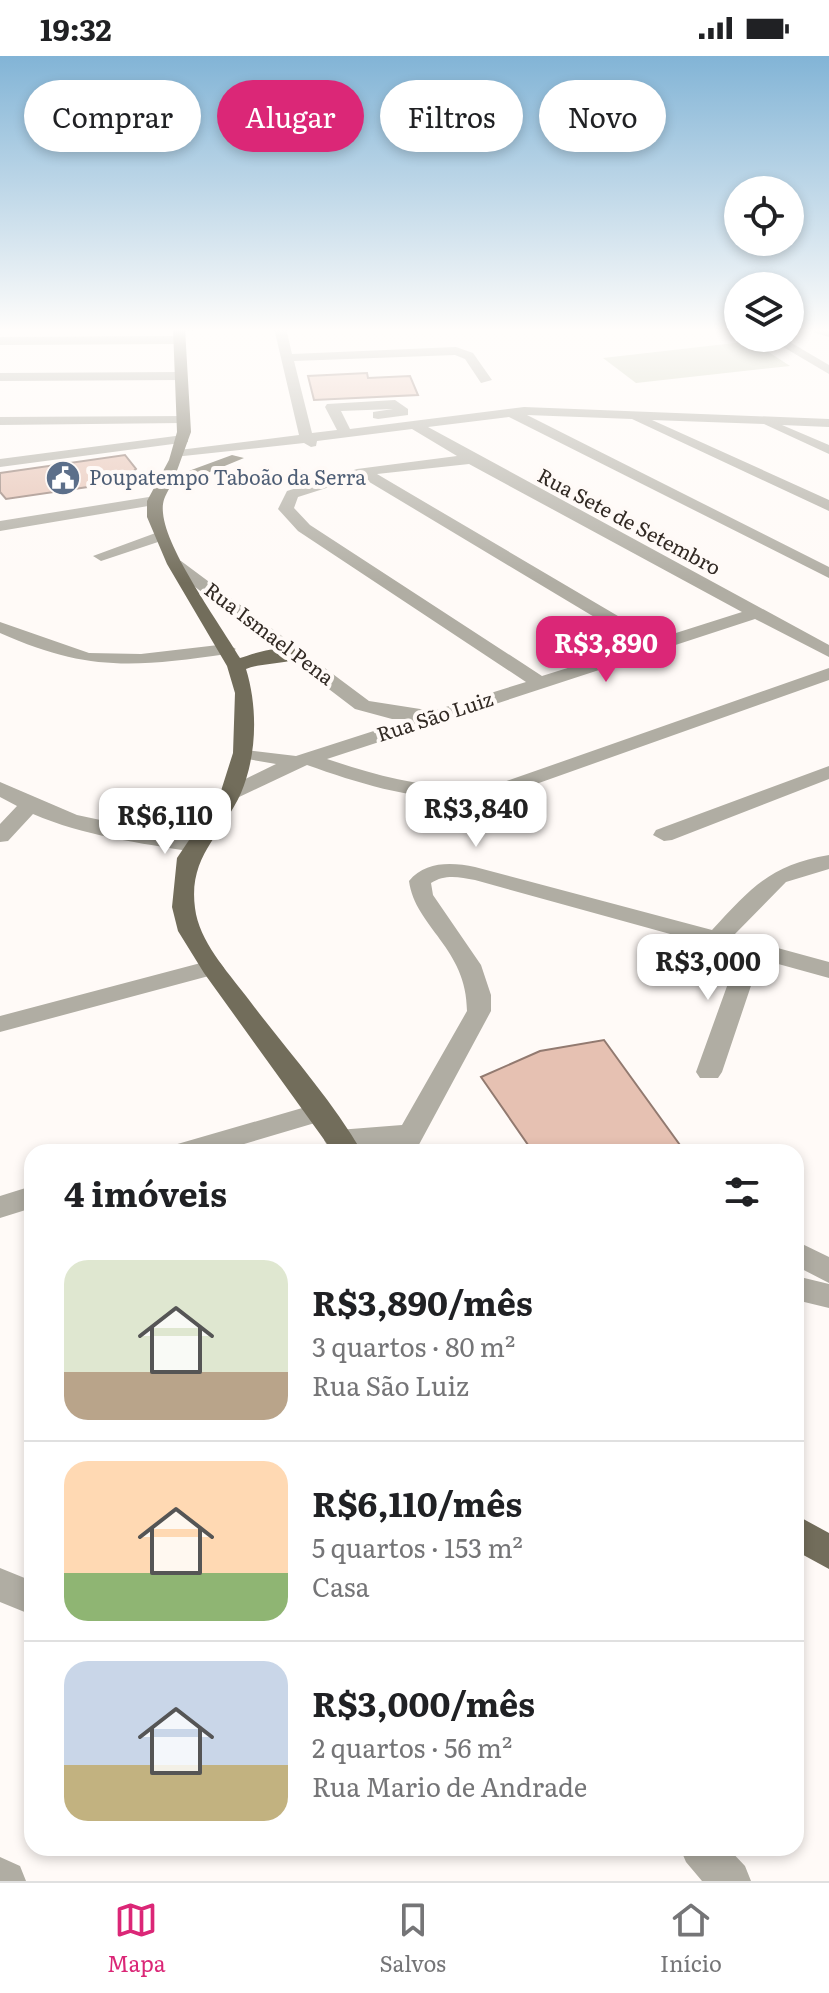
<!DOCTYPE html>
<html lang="pt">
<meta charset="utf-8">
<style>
:root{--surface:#fff;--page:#f2f2f2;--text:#202124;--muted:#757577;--line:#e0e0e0;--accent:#db2777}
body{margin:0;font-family:Literata,serif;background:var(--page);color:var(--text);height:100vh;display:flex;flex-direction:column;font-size:30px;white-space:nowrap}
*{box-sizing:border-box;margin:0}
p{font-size:26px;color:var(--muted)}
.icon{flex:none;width:44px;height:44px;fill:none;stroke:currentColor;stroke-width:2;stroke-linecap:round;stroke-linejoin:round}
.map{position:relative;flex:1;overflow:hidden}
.drawer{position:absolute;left:24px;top:1088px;width:780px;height:712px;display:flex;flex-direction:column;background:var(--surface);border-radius:24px;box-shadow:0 4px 12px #0003}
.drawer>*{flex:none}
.banner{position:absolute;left:24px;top:24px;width:782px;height:72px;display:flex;gap:16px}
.buttons{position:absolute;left:724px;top:120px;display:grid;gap:16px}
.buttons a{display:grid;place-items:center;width:80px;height:80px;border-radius:50%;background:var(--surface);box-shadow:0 4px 12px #0003;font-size:40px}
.price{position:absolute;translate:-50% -68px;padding:0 18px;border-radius:16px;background:#fff;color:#222;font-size:26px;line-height:52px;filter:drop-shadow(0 2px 4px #0008)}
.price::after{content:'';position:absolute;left:50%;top:48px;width:24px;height:18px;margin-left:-12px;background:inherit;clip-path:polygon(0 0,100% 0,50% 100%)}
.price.on{background:var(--accent);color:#fff}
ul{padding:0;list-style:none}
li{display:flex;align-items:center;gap:24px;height:200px;padding:0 40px}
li+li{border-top:2px solid var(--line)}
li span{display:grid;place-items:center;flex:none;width:224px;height:160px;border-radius:24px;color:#555}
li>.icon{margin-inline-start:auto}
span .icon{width:96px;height:96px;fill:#fffc;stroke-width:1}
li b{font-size:34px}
h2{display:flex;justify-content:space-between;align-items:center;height:96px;padding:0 40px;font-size:34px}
.pill{padding:0 28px;border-radius:36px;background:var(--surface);box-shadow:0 4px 12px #0003;font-size:28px;line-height:72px}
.pill.on{background:var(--accent);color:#fff}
.status{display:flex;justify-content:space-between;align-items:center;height:56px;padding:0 40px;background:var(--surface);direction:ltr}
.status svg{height:22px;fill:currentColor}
.tabs{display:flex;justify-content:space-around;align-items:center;height:112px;border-top:2px solid var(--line);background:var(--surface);font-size:22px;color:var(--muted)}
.tabs a{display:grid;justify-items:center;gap:4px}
.tabs .on{color:var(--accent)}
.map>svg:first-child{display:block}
.green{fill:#cbceb7}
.building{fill:#e6c1b2;stroke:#927a70;stroke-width:2}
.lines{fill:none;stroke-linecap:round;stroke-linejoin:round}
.minor{fill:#b0ada3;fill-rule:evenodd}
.major{fill:#726d5b;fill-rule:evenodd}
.labels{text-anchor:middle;stroke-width:8;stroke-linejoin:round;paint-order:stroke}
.far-service-label{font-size:20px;fill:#4e5e75;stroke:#fffaf7;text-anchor:start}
.far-street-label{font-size:20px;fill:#322a24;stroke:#fffaf7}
</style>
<div class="status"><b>19:32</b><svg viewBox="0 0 49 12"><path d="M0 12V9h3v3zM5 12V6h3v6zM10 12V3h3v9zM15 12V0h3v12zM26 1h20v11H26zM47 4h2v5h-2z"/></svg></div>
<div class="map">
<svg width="829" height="1825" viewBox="0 0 829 1825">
<rect width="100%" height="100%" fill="#fffaf7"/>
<path class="green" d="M 752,285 L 790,310 L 636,327 L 603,302 Z"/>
<path class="building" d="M 367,317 L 368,322 L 410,320 L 418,339 L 314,344 L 308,320 Z
M 125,399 L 136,413 L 122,426 L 6,443 L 0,436 L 0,417 Z
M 604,984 L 685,1096 L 533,1096 L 481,1021 L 540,995 Z"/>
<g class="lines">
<path class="minor" d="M 204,272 L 179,277 L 173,273 L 174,272 Z
M 274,272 L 286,272 L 292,298 L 456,291 L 473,297 L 492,324 L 481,327 L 465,303 L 455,299 L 294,305 L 312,377 L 337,374 L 325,351 L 327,348 L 395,344 L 408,353 L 408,359 L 378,363 L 373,362 L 373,356 L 393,353 L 341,355 L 350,373 L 524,351 L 829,363 L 829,371 L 782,369 L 829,389 L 829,398 L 764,368 L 652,364 L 829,444 L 829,455 L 632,363 L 527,359 L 829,511 L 829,522 L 509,361 L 428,371 L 829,589 L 829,601 L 755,563 L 327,703 C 385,722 440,738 501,727 L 829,612 L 829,624 L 505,739 C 435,751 372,732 307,709 L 237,742 L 223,742 L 220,738 L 223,734 L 276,708 L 236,701 L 233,697 L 236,693 L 296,700 L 411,663 L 392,663 L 355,653 L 169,511 L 169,505 L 181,505 L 369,645 L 433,655 L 526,626 L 298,475 L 278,453 L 287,435 L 357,413 L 457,400 L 412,373 L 317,385 L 316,390 L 311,391 L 304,387 L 174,401 L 172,398 L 179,394 L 299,379 ZM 469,408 L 742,556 L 657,583 L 377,418 ZM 361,421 L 641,589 L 542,620 L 310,469 L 294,452 L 298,441 Z
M 727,272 L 738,272 L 738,277 L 729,274 Z
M 805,272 L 829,273 L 829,281 L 807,274 Z
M 0,281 L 179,280 L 185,284 L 179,288 L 0,289 Z
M 768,282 L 783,282 L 829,309 L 829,318 Z
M 0,317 L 181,316 L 187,320 L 181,324 L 0,325 Z
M 187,360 L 189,363 L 182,367 L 0,369 L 0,361 Z
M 183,379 L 188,380 L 188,386 L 0,411 L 0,403 Z
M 155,440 L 163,445 L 160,448 L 0,475 L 0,465 Z
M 161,475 L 167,477 L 167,483 L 101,505 L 93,500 Z
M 0,566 L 89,597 L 141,598 L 227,588 L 236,593 L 227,598 C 135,611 87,616 0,577 Z
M 829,710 L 829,723 L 672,784 L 664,785 L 653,779 L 656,774 Z
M 0,726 L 77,759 L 194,784 L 205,790 L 194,796 C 140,787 84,780 33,758 L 8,785 L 0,786 L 0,768 L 17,750 L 0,741 Z
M 829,799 L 829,813 L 786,826 L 733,880 L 829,906 L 829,922 L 760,903 L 722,1016 L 718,1022 L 700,1022 L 696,1016 L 739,897 L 475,824 C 459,821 445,818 431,827 L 433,839 L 481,909 L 491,939 L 491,955 L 415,1096 L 387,1096 L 390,1091 L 373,1094 L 328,1091 L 324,1084 L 328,1077 L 338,1074 L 402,1069 L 467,955 C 467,892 415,871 409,825 C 425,805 452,806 475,811 L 712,874 C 751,832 770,809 829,799 Z
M 212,904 L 220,907 L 224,912 L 220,917 L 0,976 L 0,960 Z
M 316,1048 L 325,1050 L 329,1057 L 325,1064 L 217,1096 L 170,1096 L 174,1089 Z
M 32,1130 L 32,1152 L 0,1162 L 0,1140 Z
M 796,1185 L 829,1201 L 829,1227 L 796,1210 Z
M 796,1220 L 829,1228 L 829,1252 L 796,1244 Z
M 0,1512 L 32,1525 L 32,1559 L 0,1546 Z
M 680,1792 L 728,1792 L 745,1810 L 751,1825 L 702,1825 L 686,1806 Z
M 0,1801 L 20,1810 L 26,1825 L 0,1825 Z"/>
<path class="major" d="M 173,272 L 185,272 L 191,376 L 175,420 L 232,399 L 244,402 L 169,433 C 164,442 162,447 163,457 C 166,494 220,568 240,602 C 257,596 292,585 306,598 C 293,609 263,606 246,613 C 258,652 257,699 241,737 C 222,779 188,800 195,852 C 199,885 227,915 246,940 C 284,991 330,1041 362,1096 L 333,1096 L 204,917 L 178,875 L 172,851 L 177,802 L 220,738 L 233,697 L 235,637 L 227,610 L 167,508 L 147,461 L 147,445 L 169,404 L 177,376 Z
M 796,1459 L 829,1477 L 829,1513 L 796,1495 Z"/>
</g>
<linearGradient id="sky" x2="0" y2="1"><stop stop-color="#82b4d6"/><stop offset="0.52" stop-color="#fffdfb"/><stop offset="1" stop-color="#fffdfb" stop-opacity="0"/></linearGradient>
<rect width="829" height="527" fill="url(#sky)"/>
<defs>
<g id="civic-disc" transform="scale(1.8)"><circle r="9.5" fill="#5c6f8a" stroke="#fffaf7"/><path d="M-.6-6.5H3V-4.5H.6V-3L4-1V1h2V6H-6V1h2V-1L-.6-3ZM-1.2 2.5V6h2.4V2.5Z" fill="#fff"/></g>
</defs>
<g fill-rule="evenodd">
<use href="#civic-disc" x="63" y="422"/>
</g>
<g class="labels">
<g class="far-service-label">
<text x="89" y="429">Poupatempo Taboão da Serra</text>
</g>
<g class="far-street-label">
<text transform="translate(629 466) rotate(28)" y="7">Rua Sete de Setembro</text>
<text transform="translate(269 578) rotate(37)" y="7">Rua Ismael Pena</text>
<text transform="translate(435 661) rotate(-18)" y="7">Rua São Luiz</text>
</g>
</g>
</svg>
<div class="buttons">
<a><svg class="icon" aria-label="locate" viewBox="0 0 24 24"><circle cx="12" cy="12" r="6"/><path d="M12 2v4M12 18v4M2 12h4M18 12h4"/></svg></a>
<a><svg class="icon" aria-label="layers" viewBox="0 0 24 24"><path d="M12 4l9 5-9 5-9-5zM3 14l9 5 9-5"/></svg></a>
</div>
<b class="price on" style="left:606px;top:628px">R$3,890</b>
<b class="price" style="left:476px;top:793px">R$3,840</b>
<b class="price" style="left:165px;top:800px">R$6,110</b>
<b class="price" style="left:708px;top:946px">R$3,000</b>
<div class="banner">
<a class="pill">Comprar</a>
<a class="pill on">Alugar</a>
<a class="pill">Filtros</a>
<a class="pill">Novo</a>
</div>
<section class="drawer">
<h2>4 imóveis<svg class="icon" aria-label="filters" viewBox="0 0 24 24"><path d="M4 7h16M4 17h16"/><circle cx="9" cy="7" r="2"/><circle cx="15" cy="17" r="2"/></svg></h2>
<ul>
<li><span style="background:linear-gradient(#dfe7d0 70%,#b9a48a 0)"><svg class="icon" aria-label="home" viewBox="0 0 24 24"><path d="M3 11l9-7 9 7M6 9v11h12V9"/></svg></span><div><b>R$3,890/mês</b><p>3 quartos · 80 m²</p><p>Rua São Luiz</p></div></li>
<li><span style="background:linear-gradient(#ffd9b3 70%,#8fb573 0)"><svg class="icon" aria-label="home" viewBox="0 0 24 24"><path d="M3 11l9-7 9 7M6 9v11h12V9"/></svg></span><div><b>R$6,110/mês</b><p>5 quartos · 153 m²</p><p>Casa</p></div></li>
<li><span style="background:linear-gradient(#c9d6e8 65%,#c2b280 0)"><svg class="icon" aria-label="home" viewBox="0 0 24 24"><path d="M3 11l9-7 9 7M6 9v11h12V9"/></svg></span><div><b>R$3,000/mês</b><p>2 quartos · 56 m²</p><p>Rua Mario de Andrade</p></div></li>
</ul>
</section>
</div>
<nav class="tabs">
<a class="on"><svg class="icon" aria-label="map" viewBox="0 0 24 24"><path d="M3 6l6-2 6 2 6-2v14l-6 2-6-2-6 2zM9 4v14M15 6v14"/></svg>Mapa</a>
<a><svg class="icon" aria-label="saved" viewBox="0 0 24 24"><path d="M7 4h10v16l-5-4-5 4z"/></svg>Salvos</a>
<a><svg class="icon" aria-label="home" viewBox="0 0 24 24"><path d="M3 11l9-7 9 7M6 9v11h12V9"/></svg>Início</a>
</nav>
